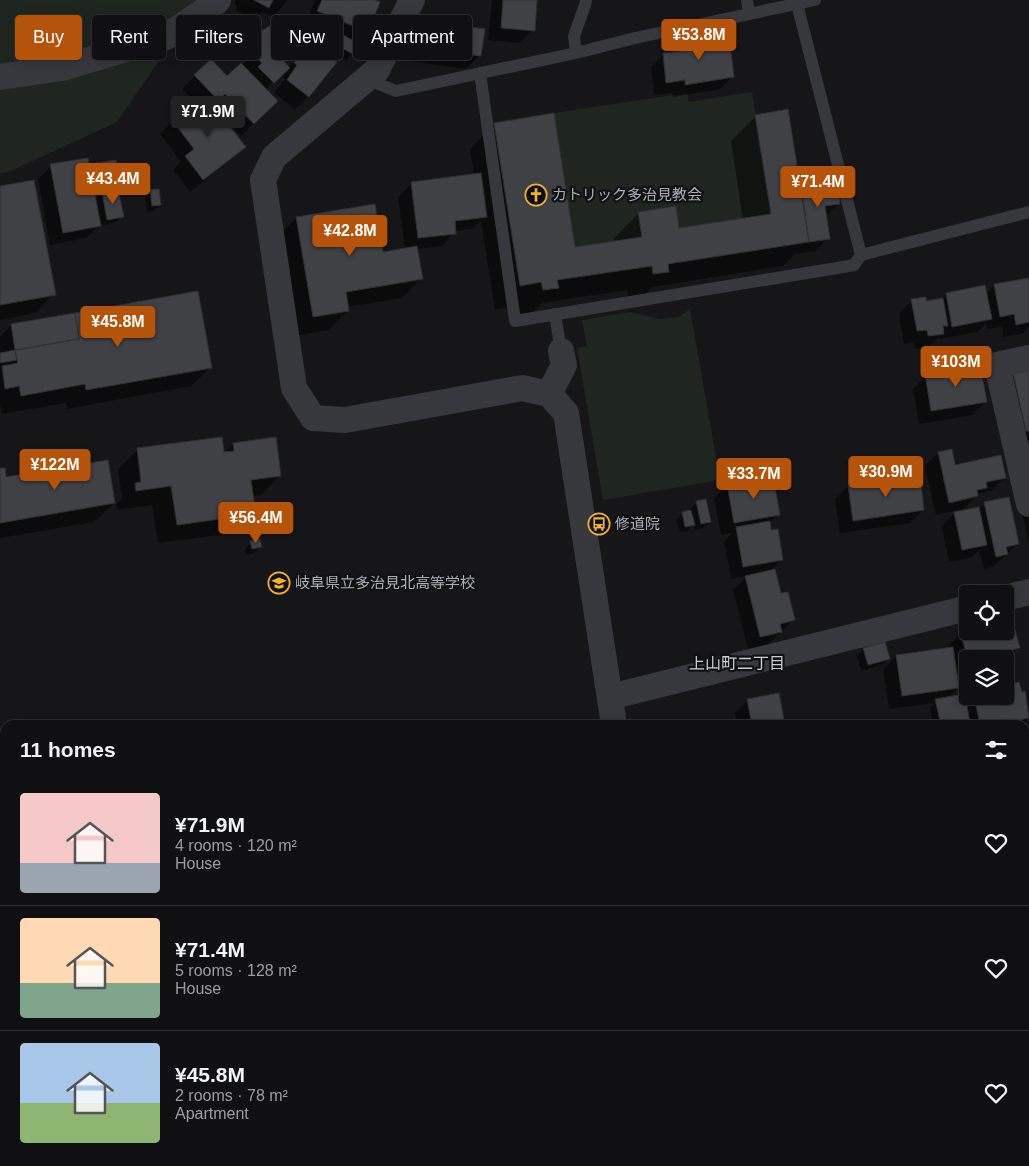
<!DOCTYPE html>
<meta charset="utf-8">
<style>
:root{--surface:#101012;--page:#1e1e20;--text:#f1f3f6;--muted:#9c9d9f;--line:#303032;--accent:#b45309}
body{margin:0;font-family:Helvetica,"Noto Sans JP",sans-serif;background:var(--page);color:var(--text);height:100vh;display:flex;flex-direction:column;font-size:19px;white-space:nowrap}
*{box-sizing:border-box;margin:0}
p{font-size:16px;color:var(--muted)}
.icon{flex:none;width:28px;height:28px;fill:none;stroke:currentColor;stroke-width:2;stroke-linecap:round;stroke-linejoin:round}
.map{position:relative;flex:1;overflow:hidden}
.panel{position:absolute;left:0px;top:720px;width:1030px;height:446px;display:flex;flex-direction:column;background:var(--surface);border-radius:15px 15px 0 0;box-shadow:0 2px 12px #0003,0 0 0 1px var(--line)}
.panel>*{flex:none}
.guide{position:absolute;left:15px;top:15px;width:500px;height:45px;display:flex;gap:10px}
.buttons{position:absolute;left:959px;top:585px;display:grid;gap:10px}
.buttons a{display:grid;place-items:center;width:55px;height:55px;border-radius:5px;background:var(--surface);box-shadow:0 2px 12px #0003,0 0 0 1px var(--line);font-size:25px}
.price{position:absolute;translate:-50% -42px;padding:0 11px;border-radius:5px;background:var(--accent);color:#fff;font-size:16px;line-height:32px;filter:drop-shadow(0 1px 2px #0008)}
.price::after{content:'';position:absolute;left:50%;top:30px;width:15px;height:11px;margin-left:-8px;background:inherit;clip-path:polygon(0 0,100% 0,50% 100%)}
.price.on{background:#222;color:#fff}
ul{padding:0;list-style:none}
li{display:flex;align-items:center;gap:15px;height:125px;padding:0 20px}
li+li{border-top:1px solid var(--line)}
li span{display:grid;place-items:center;flex:none;width:140px;height:100px;border-radius:5px;color:#555}
li>.icon{margin-inline-start:auto}
span .icon{width:60px;height:60px;fill:#fffc;stroke-width:1}
li b{font-size:21px}
h2{display:flex;justify-content:space-between;align-items:center;height:60px;padding:0 20px;font-size:21px}
.tag{padding:0 18px;border-radius:5px;background:var(--surface);box-shadow:0 2px 12px #0003,0 0 0 1px var(--line);font-size:18px;line-height:45px}
.tag.on{background:var(--accent);color:#fff}
.map>svg:first-child{display:block}
.green{fill:#1e261f}
.shadow{fill:#0007}
.building{fill:#404145;stroke:#303034}
.lines{fill:none;stroke-linecap:round;stroke-linejoin:round}
.service{stroke:#37383d;stroke-width:12}
.minor{stroke:#37383d;stroke-width:26}
.trunk{stroke:#5b5e65;stroke-width:28}
.labels{text-anchor:middle;stroke-width:4.5;stroke-linejoin:round;paint-order:stroke}
.poi-label{font-size:15px;fill:#a8adb8;stroke:#111113;text-anchor:start}
.neighbourhood-label{font-size:16px;fill:#c9ccd4;stroke:#111113}
</style>
<div class="map">
<svg width="1029" height="1166" viewBox="0 0 1029 1166">
<rect width="100%" height="100%" fill="#161618"/>
<path class="green" d="M 0,0 L 201,0 L 117,122 L 13,170 L 0,174 Z
M 752,92 L 771,214 L 679,228 L 675,206 L 642,237 L 575,247 L 554,113 L 687,93 L 689,102 Z
M 690,309 L 720,480 L 603,500 L 577,348 L 587,346 L 582,320 L 630,312 L 660,319 L 678,317 Z"/>
<path class="shadow" d="M 236,0 L 288,0 L 273,17 L 262,12 L 255,20 L 236,10 L 237,6 L 234,4 Z
M 315,0 L 370,0 L 367,31 L 355,43 L 357,44 L 352,54 L 346,60 L 320,45 L 328,34 L 305,24 Z
M 492,0 L 536,0 L 533,30 L 520,43 L 488,40 Z
M 278,22 L 281,60 L 288,68 L 310,43 L 335,62 L 308,97 L 295,109 L 274,93 L 285,79 L 280,75 L 265,90 L 276,101 L 241,136 L 226,121 L 225,123 L 244,147 L 231,159 L 190,192 L 173,170 L 181,162 L 160,134 L 172,121 L 196,103 L 182,89 L 210,61 L 227,78 L 245,62 L 237,52 L 249,39 Z
M 435,23 L 483,30 L 479,56 L 466,69 L 410,61 L 413,39 L 426,26 L 431,27 Z
M 679,39 L 708,47 L 733,76 L 720,89 L 673,97 L 672,93 L 654,95 L 651,67 L 664,54 L 666,54 L 666,52 Z
M 756,116 L 799,187 L 802,184 L 821,189 L 839,203 L 825,217 L 828,238 L 815,251 L 795,254 L 783,266 L 652,287 L 643,296 L 629,298 L 627,290 L 542,303 L 532,313 L 518,315 L 517,306 L 495,310 L 481,221 L 472,229 L 455,231 L 442,246 L 416,249 L 421,278 L 402,298 L 347,307 L 348,311 L 329,330 L 294,336 L 277,237 L 296,218 L 382,253 L 405,249 L 398,197 L 411,184 L 474,175 L 470,149 L 495,124 L 574,249 L 615,242 L 614,238 L 639,213 L 678,230 L 743,220 L 731,141 Z
M 115,161 L 118,181 L 112,188 L 93,190 L 95,201 L 102,193 L 117,190 L 122,216 L 116,222 L 101,226 L 101,224 L 86,238 L 50,245 L 38,179 L 51,166 L 89,171 L 96,164 Z
M 0,187 L 54,294 L 35,313 L 0,320 Z
M 151,191 L 160,205 L 153,211 L 147,212 L 145,197 Z
M 1029,282 L 1029,328 L 1023,333 L 1003,337 L 1002,327 L 987,329 L 986,323 L 978,332 L 939,339 L 939,337 L 930,346 L 915,349 L 914,342 L 904,344 L 899,314 L 912,300 L 925,302 L 941,300 L 946,294 L 984,287 L 986,294 L 995,285 Z
M 197,292 L 211,367 L 191,386 L 67,409 L 66,403 L 2,414 L 0,404 L 0,337 L 11,325 Z
M 1029,370 L 1029,440 L 1013,444 L 1000,386 L 1014,373 Z
M 926,376 L 985,402 L 972,415 L 919,424 L 913,389 Z
M 233,444 L 280,475 L 261,495 L 252,496 L 254,514 L 235,533 L 158,543 L 152,505 L 117,510 L 116,504 L 122,498 L 118,469 L 138,450 L 224,453 Z
M 938,453 L 954,466 L 1004,478 L 991,491 L 980,493 L 960,512 L 978,510 L 985,504 L 1018,544 L 993,567 L 984,569 L 979,550 L 972,557 L 949,562 L 942,526 L 958,510 L 936,515 L 925,466 Z
M 0,470 L 5,479 L 114,503 L 94,522 L 0,538 Z
M 918,477 L 923,510 L 910,523 L 840,533 L 835,499 L 848,486 Z
M 727,485 L 778,514 L 769,524 L 782,559 L 770,571 L 793,620 L 768,645 L 748,649 L 733,590 L 747,576 L 731,579 L 724,541 L 732,533 L 721,535 L 714,498 Z
M 1029,486 L 1029,543 L 1018,497 Z
M 697,503 L 710,521 L 704,528 L 695,530 L 694,524 L 687,531 L 679,532 L 676,520 L 683,514 L 691,512 L 690,509 Z
M 251,542 L 260,547 L 254,553 L 246,555 L 245,549 Z
M 1005,622 L 1018,648 L 1005,661 L 1005,659 L 968,659 L 968,677 L 956,680 L 958,688 L 948,698 L 965,701 L 970,696 L 1005,696 L 1005,686 L 1021,693 L 1024,692 L 1029,718 L 1022,725 L 933,725 L 930,707 L 934,703 L 889,709 L 883,669 L 896,656 L 949,649 L 948,646 L 961,633 L 1005,631 Z
M 864,649 L 888,659 L 882,665 L 861,671 L 857,655 Z
M 748,700 L 784,725 L 737,725 L 735,713 Z
M 1028,746 L 1029,798 L 1025,799 L 1025,749 Z
M 950,1161 L 1017,1161 L 1019,1166 L 945,1166 Z"/>
<path class="building" d="M 254,0 L 273,0 L 269,8 Z
M 322,0 L 374,0 L 380,2 L 368,32 L 317,11 Z
M 503,0 L 537,0 L 535,31 L 501,28 Z
M 278,21 L 302,41 L 283,60 L 290,68 L 274,83 L 258,67 L 262,63 L 252,53 L 257,48 L 249,38 Z
M 434,22 L 485,29 L 481,56 L 422,48 L 426,25 L 434,26 Z
M 331,28 L 359,44 L 353,54 L 325,39 Z
M 708,34 L 710,45 L 730,43 L 734,77 L 685,85 L 685,80 L 666,83 L 663,53 L 680,51 L 678,38 Z
M 310,42 L 337,62 L 309,97 L 287,80 L 297,65 L 294,63 Z
M 211,59 L 227,76 L 241,63 L 278,101 L 254,124 L 225,94 L 218,100 L 194,75 Z
M 202,97 L 209,106 L 212,104 L 246,147 L 203,180 L 185,156 L 194,149 L 172,120 Z
M 788,109 L 809,242 L 668,264 L 669,272 L 653,274 L 652,266 L 557,280 L 559,288 L 543,290 L 541,282 L 520,286 L 494,123 L 554,113 L 575,247 L 642,237 L 638,212 L 676,206 L 679,228 L 771,214 L 755,115 Z
M 88,158 L 101,226 L 63,233 L 50,164 Z
M 116,160 L 119,182 L 99,185 L 96,163 Z
M 481,173 L 487,217 L 455,221 L 456,234 L 418,238 L 411,182 Z
M 34,180 L 56,295 L 0,305 L 0,186 Z
M 821,180 L 822,188 L 838,186 L 840,204 L 825,206 L 830,239 L 809,242 L 801,183 Z
M 118,189 L 124,217 L 107,220 L 102,192 Z
M 159,189 L 161,205 L 152,206 L 150,190 Z
M 375,204 L 383,252 L 417,246 L 423,279 L 346,292 L 349,311 L 313,317 L 296,217 Z
M 1029,278 L 1029,322 L 1016,325 L 1014,314 L 1000,317 L 994,284 Z
M 985,285 L 992,319 L 952,327 L 946,293 Z
M 198,291 L 212,368 L 86,390 L 85,384 L 21,396 L 19,386 L 5,389 L 2,366 L 18,363 L 15,350 L 79,339 L 75,313 Z
M 926,297 L 926,301 L 943,298 L 948,326 L 943,326 L 944,334 L 928,336 L 927,330 L 917,331 L 911,299 Z
M 75,313 L 79,339 L 15,350 L 11,324 Z
M 15,350 L 17,360 L 0,363 L 0,353 Z
M 980,365 L 987,402 L 931,411 L 925,374 Z
M 1029,368 L 1029,431 L 1026,431 L 1013,372 Z
M 222,437 L 224,452 L 234,451 L 233,443 L 276,437 L 281,476 L 251,480 L 256,514 L 177,525 L 171,486 L 136,491 L 135,483 L 141,482 L 137,448 Z
M 952,449 L 955,465 L 1001,455 L 1006,478 L 986,482 L 987,488 L 977,490 L 978,496 L 949,503 L 938,452 Z
M 108,460 L 115,503 L 0,523 L 0,468 L 5,468 L 6,477 Z
M 920,475 L 924,510 L 853,521 L 848,485 Z
M 773,476 L 780,515 L 734,523 L 727,484 Z
M 1009,497 L 1019,544 L 1006,547 L 1008,554 L 996,557 L 984,502 Z
M 706,499 L 711,522 L 701,524 L 696,501 Z
M 979,507 L 987,545 L 962,550 L 954,512 Z
M 691,510 L 695,525 L 685,527 L 682,512 Z
M 770,521 L 771,530 L 778,529 L 783,560 L 743,567 L 736,527 Z
M 260,539 L 262,547 L 252,549 L 250,541 Z
M 775,569 L 781,593 L 788,592 L 795,620 L 780,624 L 782,632 L 760,637 L 745,576 Z
M 1012,619 L 1020,648 L 988,656 L 989,659 L 968,660 L 960,631 L 968,630 L 968,631 L 1005,631 L 1005,620 Z
M 885,642 L 890,659 L 868,665 L 863,648 Z
M 953,647 L 959,688 L 902,696 L 896,655 Z
M 1019,682 L 1022,692 L 1025,691 L 1029,718 L 997,725 L 980,725 L 974,696 L 1005,696 L 1005,685 Z
M 779,693 L 785,725 L 752,725 L 747,699 Z
M 965,694 L 970,723 L 941,725 L 935,699 Z
M 1029,808 L 1029,865 L 1025,866 L 1025,809 Z
M 1025,906 L 1029,926 L 1029,938 L 1025,938 Z
M 954,1161 L 1018,1161 L 1020,1166 L 955,1166 Z"/>
<g class="lines">
<path class="service" d="M 747,0 L 749,14
M 797,4 L 861,255 L 1029,212
M 576,53 L 635,38 L 815,0
M 480,73 L 515,321 L 843,267 L 854,265 L 861,255
M 366,79 L 396,91 L 576,53 L 574,36 L 585,5 L 586,0
M 555,314 L 561,351
M 908,1161 L 908,1166"/>
<path class="minor" d="M 412,0 L 377,70 L 274,157 L 263,180 L 294,388 L 313,418 L 345,420 L 522,388 L 549,394 L 566,413 L 614,725
M 0,77 L 62,68 L 166,37 L 215,3 L 218,0
M 1029,358 L 997,365 L 1029,504
M 549,394 L 564,365 L 561,351
M 1005,598 L 1029,592
M 610,697 L 968,608
M 1025,881 L 1029,880
M 334,1161 L 334,1166
M 667,1161 L 668,1166"/>
<path class="trunk" d="M 1025,1069 L 1029,1069
M 0,1086 L 5,1086
M 1025,1106 L 1029,1106
M 0,1125 L 5,1125"/>
</g>
<defs>
<g id="church-ring" transform="scale(1.125)"><circle r="9.5" fill="#111113" stroke="#f2b134" stroke-width="1.5"/><path d="M-1.2-6h2.4v3.5h3.3v2.4h-3.3V6h-2.4V-.1h-3.3v-2.4h3.3Z" fill="#f2b134"/></g>
<g id="bus-ring" transform="scale(1.125)"><circle r="9.5" fill="#111113" stroke="#f2b134" stroke-width="1.5"/><path d="M-5-6H5V4H4V6H2V4H-2V6H-4V4H-5ZM-3.5-4V0h7V-4ZM-3.5 1.2v1.5H-2V1.2ZM2 1.2v1.5H3.5V1.2Z" fill="#f2b134"/></g>
<g id="school-ring" transform="scale(1.125)"><circle r="9.5" fill="#111113" stroke="#f2b134" stroke-width="1.5"/><path d="M0-5L7-2L0 1L-7-2ZM-4 1L0 2.5L4 1V4Q0 6-4 4Z" fill="#f2b134"/></g>
</defs>
<g fill-rule="evenodd">
<use href="#church-ring" x="536" y="195"/>
<use href="#bus-ring" x="599" y="524"/>
<use href="#school-ring" x="279" y="583"/>
</g>
<g class="labels">
<g class="poi-label">
<text x="552" y="200">カトリック多治見教会</text>
<text x="615" y="529">修道院</text>
<text x="295" y="588">岐阜県立多治見北高等学校</text>
</g>
<g class="neighbourhood-label">
<text x="737" y="669">上山町二丁目</text>
</g>
</g>
</svg>
<div class="buttons">
<a><svg class="icon" aria-label="locate" viewBox="0 0 24 24"><circle cx="12" cy="12" r="6"/><path d="M12 2v4M12 18v4M2 12h4M18 12h4"/></svg></a>
<a><svg class="icon" aria-label="layers" viewBox="0 0 24 24"><path d="M12 4l9 5-9 5-9-5zM3 14l9 5 9-5"/></svg></a>
</div>
<b class="price" style="left:699px;top:61px">¥53.8M</b>
<b class="price on" style="left:208px;top:138px">¥71.9M</b>
<b class="price" style="left:113px;top:205px">¥43.4M</b>
<b class="price" style="left:818px;top:208px">¥71.4M</b>
<b class="price" style="left:350px;top:257px">¥42.8M</b>
<b class="price" style="left:118px;top:348px">¥45.8M</b>
<b class="price" style="left:956px;top:388px">¥103M</b>
<b class="price" style="left:55px;top:491px">¥122M</b>
<b class="price" style="left:886px;top:498px">¥30.9M</b>
<b class="price" style="left:754px;top:500px">¥33.7M</b>
<b class="price" style="left:256px;top:544px">¥56.4M</b>
<div class="guide">
<a class="tag on">Buy</a>
<a class="tag">Rent</a>
<a class="tag">Filters</a>
<a class="tag">New</a>
<a class="tag">Apartment</a>
</div>
<section class="panel">
<h2>11 homes<svg class="icon" aria-label="filters" viewBox="0 0 24 24"><path d="M4 7h16M4 17h16"/><circle cx="9" cy="7" r="2"/><circle cx="15" cy="17" r="2"/></svg></h2>
<ul>
<li><span style="background:linear-gradient(#f6c9c9 70%,#9aa5b1 0)"><svg class="icon" aria-label="home" viewBox="0 0 24 24"><path d="M3 11l9-7 9 7M6 9v11h12V9"/></svg></span><div><b>¥71.9M</b><p>4 rooms · 120 m²</p><p>House</p></div><svg class="icon" aria-label="heart" viewBox="0 0 24 24"><path d="M12 20l-8-8c-3-5 5-10 8-4 3-6 11-1 8 4z"/></svg></li>
<li><span style="background:linear-gradient(#ffd9b3 65%,#7fa58c 0)"><svg class="icon" aria-label="home" viewBox="0 0 24 24"><path d="M3 11l9-7 9 7M6 9v11h12V9"/></svg></span><div><b>¥71.4M</b><p>5 rooms · 128 m²</p><p>House</p></div><svg class="icon" aria-label="heart" viewBox="0 0 24 24"><path d="M12 20l-8-8c-3-5 5-10 8-4 3-6 11-1 8 4z"/></svg></li>
<li><span style="background:linear-gradient(#a9c7e8 60%,#8fb573 0)"><svg class="icon" aria-label="home" viewBox="0 0 24 24"><path d="M3 11l9-7 9 7M6 9v11h12V9"/></svg></span><div><b>¥45.8M</b><p>2 rooms · 78 m²</p><p>Apartment</p></div><svg class="icon" aria-label="heart" viewBox="0 0 24 24"><path d="M12 20l-8-8c-3-5 5-10 8-4 3-6 11-1 8 4z"/></svg></li>
</ul>
</section>
</div>
